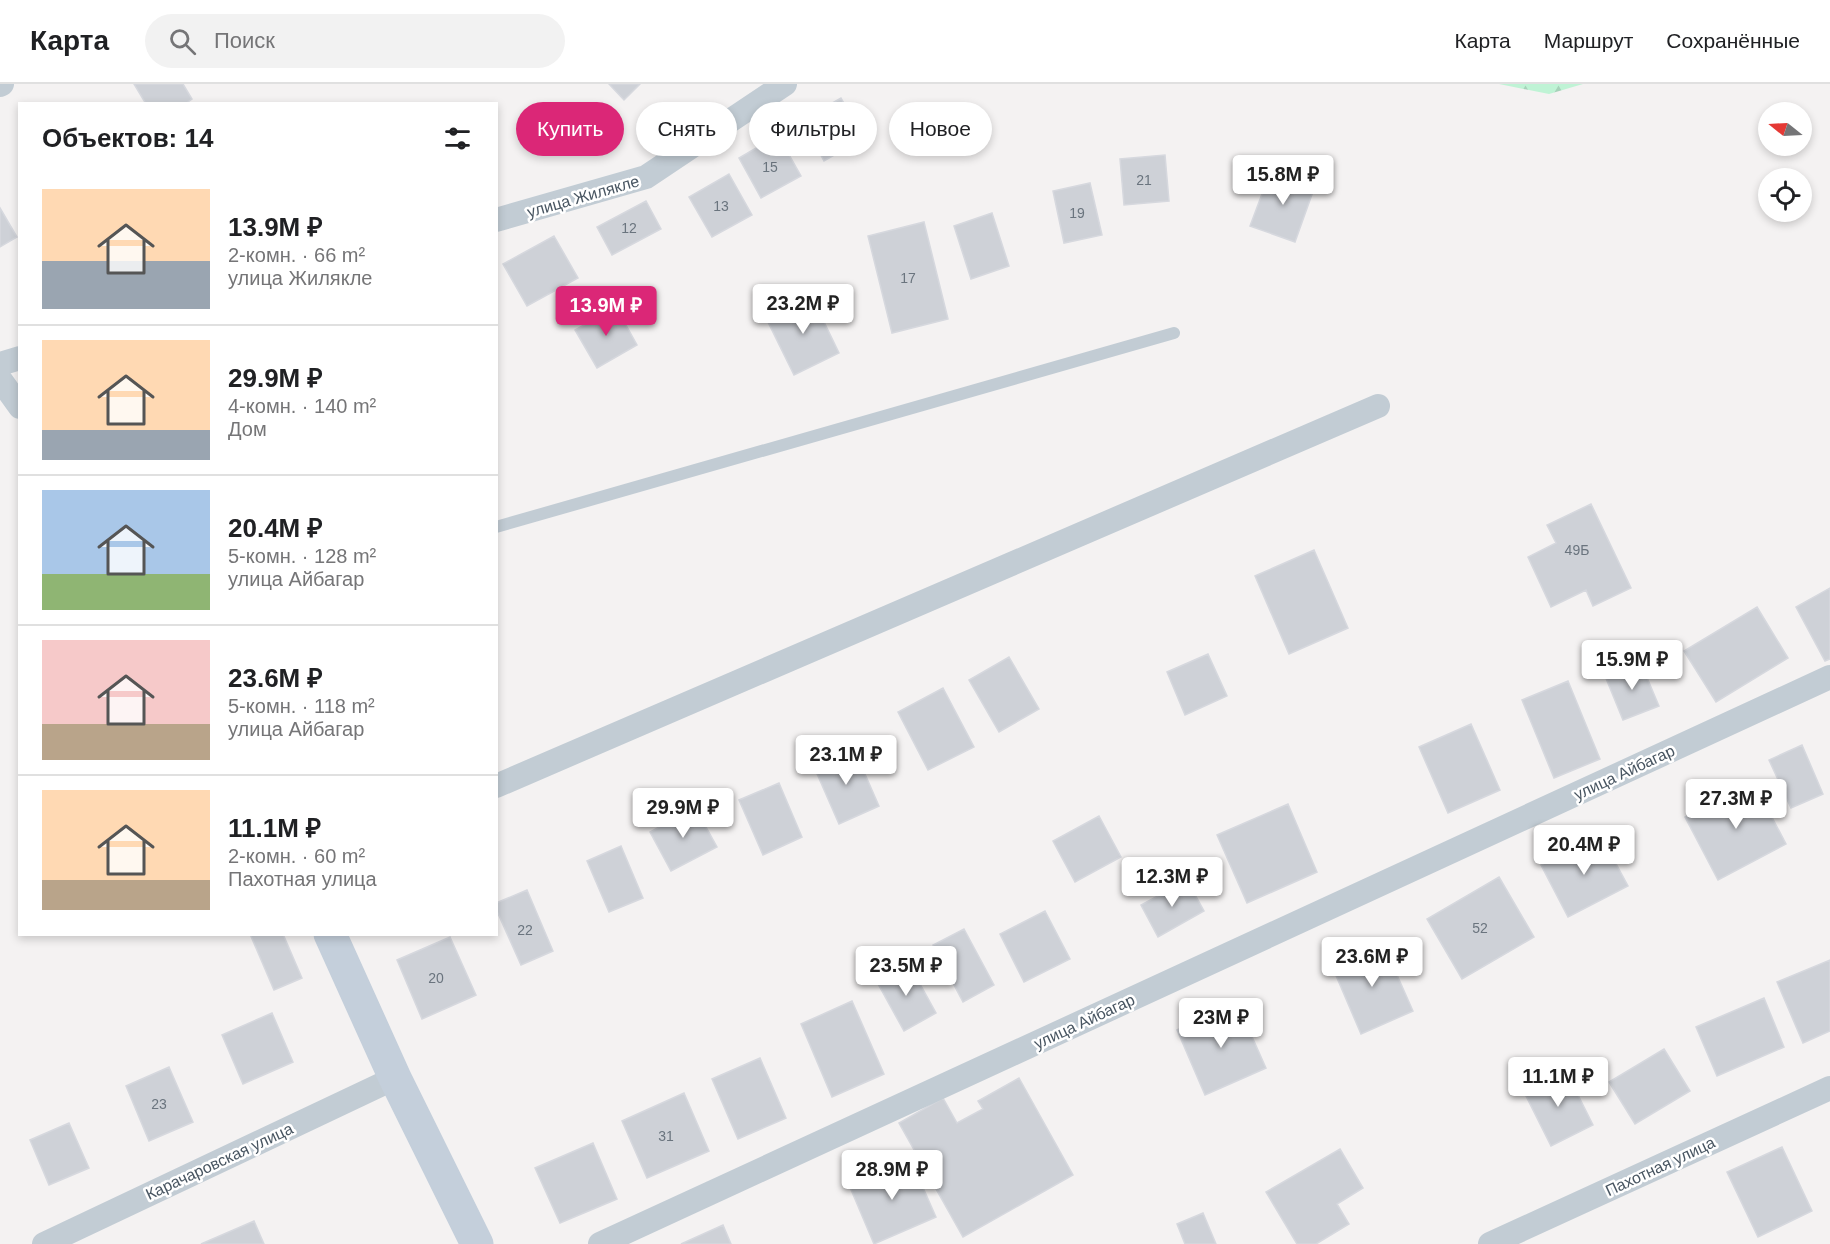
<!DOCTYPE html>
<html lang="ru">
<meta charset="utf-8">
<style>
:root{--surface:#fff;--page:#f2f2f2;--text:#202124;--muted:#757577;--line:#e0e0e0;--accent:#db2777}
body{margin:0;font-family:Helvetica,sans-serif;background:var(--page);color:var(--text);height:100vh;display:flex;flex-direction:column;font-size:22px;white-space:nowrap}
*{box-sizing:border-box;margin:0}
p{font-size:20px;color:var(--muted)}
.icon{flex:none;width:33px;height:33px;fill:none;stroke:currentColor;stroke-width:2;stroke-linecap:round;stroke-linejoin:round}
.map{position:relative;flex:1;overflow:hidden}
.side{position:absolute;left:18px;top:18px;width:480px;height:834px;display:flex;flex-direction:column;background:var(--surface);border-radius:0px;box-shadow:0 3px 9px #0003}
.side>*{flex:none}
.banner{position:absolute;left:516px;top:18px;width:570px;height:54px;display:flex;gap:12px}
.needle{width:39px;rotate:288deg}
.buttons{position:absolute;left:1758px;top:18px;display:grid;gap:12px}
.buttons a{display:grid;place-items:center;width:54px;height:54px;border-radius:50%;background:var(--surface);box-shadow:0 3px 9px #0003;font-size:30px}
.price{position:absolute;translate:-50% -51px;padding:0 14px;border-radius:6px;background:#fff;color:#222;font-size:20px;line-height:39px;filter:drop-shadow(0 2px 3px #0008)}
.price::after{content:'';position:absolute;left:50%;top:36px;width:18px;height:14px;margin-left:-9px;background:inherit;clip-path:polygon(0 0,100% 0,50% 100%)}
.price.selected{background:var(--accent);color:#fff}
ul{padding:0;list-style:none}
li{display:flex;align-items:center;gap:18px;height:150px;padding:0 24px}
li+li{border-top:2px solid var(--line)}
li span{display:grid;place-items:center;flex:none;width:168px;height:120px;border-radius:0px;color:#555}
li>.icon{margin-inline-start:auto}
span .icon{width:72px;height:72px;fill:#fffc;stroke-width:1}
li b{font-size:26px}
h2{display:flex;justify-content:space-between;align-items:center;height:72px;padding:0 24px;font-size:26px}
.tag{padding:0 21px;border-radius:27px;background:var(--surface);box-shadow:0 3px 9px #0003;font-size:21px;line-height:54px}
.tag.selected{background:var(--accent);color:#fff}
header{display:flex;align-items:center;gap:36px;box-sizing:border-box;height:84px;padding:0 30px;background:var(--surface);border-bottom:2px solid var(--line)}
header strong{font-size:28px}
nav{display:flex;gap:33px;margin-inline-start:auto;font-size:21px}
.search{width:420px;height:54px;background:var(--page);display:flex;align-items:center;gap:15px;box-sizing:border-box;padding:0 21px;border-radius:33px;color:var(--muted);font-size:22px}
.map>svg:first-child{display:block}
.forest{fill:url(#forest-firs)}
.building{fill:#ced1d7;stroke:#d6d8de;stroke-width:1.5}
.lines{fill:none;stroke-linecap:round;stroke-linejoin:round}
.lane{stroke:#c2ccd4;stroke-width:12}
.street{stroke:#c2ccd4;stroke-width:24}
.secondary{stroke:#c4cfdb;stroke-width:33}
.labels{text-anchor:middle;stroke-width:5;stroke-linejoin:round;paint-order:stroke}
.number-label{font-size:14px;fill:#6a747e}
.street-label{font-size:16px;fill:#485561;stroke:#fff}
</style>
<header>
<strong>Карта</strong>
<div class="search"><svg class="icon" aria-label="search" viewBox="0 0 24 24"><circle cx="10" cy="10" r="6"/><path d="M15 15l6 6"/></svg>Поиск</div>
<nav><a>Карта</a><a>Маршрут</a><a>Сохранённые</a></nav>
</header>
<div class="map">
<svg width="1830" height="1160" viewBox="0 0 1830 1160">
<defs>
<pattern id="forest-firs" width="22" height="20" patternUnits="userSpaceOnUse" patternTransform="scale(1.5)"><rect width="22" height="20" fill="#bff3d5"/><path d="M5 1l3.5 6h-7zM16 11l3.5 6h-7z" fill="#a6d2b9"/></pattern>
</defs>
<rect width="100%" height="100%" fill="#f4f2f2"/>
<path class="forest" d="M 1499,0 L 1583,0 L 1549,10 Z"/>
<path class="building" d="M 134,0 L 183,0 L 192,15 L 185,20 L 146,20 Z
M 609,0 L 640,0 L 624,16 Z
M 841,14 L 864,54 L 824,77 L 802,36 Z
M 778,51 L 801,92 L 761,114 L 739,74 Z
M 1165,71 L 1169,117 L 1124,121 L 1120,75 Z
M 1271,86 L 1315,102 L 1295,158 L 1250,142 Z
M 729,90 L 752,131 L 712,153 L 689,113 Z
M 1090,99 L 1102,151 L 1064,159 L 1053,107 Z
M 646,117 L 661,145 L 612,171 L 597,143 Z
M 0,124 L 17,153 L 0,163 Z
M 992,129 L 1009,182 L 971,195 L 954,142 Z
M 924,138 L 948,235 L 892,249 L 868,152 Z
M 554,152 L 578,194 L 527,222 L 503,180 Z
M 811,211 L 839,269 L 794,291 L 766,234 Z
M 616,223 L 637,261 L 597,284 L 575,246 Z
M 1591,420 L 1631,504 L 1593,522 L 1586,506 L 1551,523 L 1528,473 L 1556,459 L 1547,441 Z
M 1314,466 L 1348,544 L 1289,570 L 1255,492 Z
M 1830,504 L 1830,575 L 1825,577 L 1796,523 Z
M 1757,523 L 1788,574 L 1716,618 L 1684,567 Z
M 1208,570 L 1227,612 L 1185,631 L 1167,588 Z
M 1009,573 L 1039,625 L 999,648 L 969,596 Z
M 1640,577 L 1659,622 L 1623,636 L 1605,592 Z
M 1568,597 L 1600,675 L 1554,694 L 1522,616 Z
M 943,604 L 974,663 L 928,686 L 898,628 Z
M 1471,640 L 1500,706 L 1448,729 L 1419,663 Z
M 1802,661 L 1823,710 L 1791,724 L 1769,676 Z
M 854,665 L 879,722 L 839,740 L 814,683 Z
M 1753,697 L 1786,760 L 1718,796 L 1685,733 Z
M 779,699 L 802,753 L 763,771 L 739,716 Z
M 1288,720 L 1317,788 L 1247,819 L 1217,751 Z
M 695,723 L 717,763 L 671,787 L 650,748 Z
M 1099,732 L 1121,773 L 1075,798 L 1053,757 Z
M 1600,750 L 1628,802 L 1568,833 L 1541,781 Z
M 621,762 L 643,814 L 609,828 L 587,777 Z
M 1499,793 L 1534,853 L 1462,895 L 1427,835 Z
M 1187,796 L 1204,827 L 1158,853 L 1141,821 Z
M 527,806 L 553,867 L 521,881 L 496,825 L 496,819 Z
M 1045,827 L 1070,875 L 1024,898 L 1000,850 Z
M 964,845 L 994,901 L 963,918 L 933,861 Z
M 250,850 L 283,850 L 302,894 L 274,906 Z
M 450,853 L 476,911 L 422,935 L 397,876 Z
M 1382,857 L 1413,927 L 1361,950 L 1331,880 Z
M 1830,876 L 1830,947 L 1803,959 L 1777,898 Z
M 909,880 L 936,929 L 904,947 L 877,898 Z
M 1764,914 L 1784,963 L 1717,992 L 1696,943 Z
M 852,917 L 884,990 L 832,1013 L 801,940 Z
M 1237,919 L 1266,984 L 1205,1011 L 1177,946 Z
M 272,929 L 293,978 L 243,1000 L 222,951 Z
M 1664,965 L 1690,1007 L 1635,1040 L 1609,998 Z
M 760,974 L 786,1034 L 738,1055 L 712,995 Z
M 169,983 L 193,1038 L 149,1057 L 126,1002 Z
M 1566,987 L 1593,1041 L 1551,1062 L 1524,1008 Z
M 1019,994 L 1073,1091 L 963,1153 L 899,1039 L 943,1014 L 957,1039 L 983,1025 L 978,1017 Z
M 684,1009 L 709,1067 L 647,1094 L 622,1037 Z
M 69,1039 L 89,1084 L 49,1101 L 30,1056 Z
M 593,1059 L 617,1115 L 560,1139 L 535,1084 Z
M 1782,1063 L 1812,1127 L 1758,1153 L 1727,1088 Z
M 1340,1065 L 1363,1104 L 1337,1120 L 1349,1140 L 1316,1160 L 1297,1160 L 1266,1108 Z
M 910,1074 L 936,1133 L 874,1160 L 849,1101 Z
M 1203,1129 L 1216,1160 L 1185,1160 L 1177,1140 Z
M 254,1137 L 264,1160 L 201,1160 Z
M 723,1141 L 731,1160 L 681,1160 Z"/>
<g class="lines">
<path class="lane" d="M 496,443 L 1174,249"/>
<path class="street" d="M 0,1 L 2,0
M 496,136 L 646,93 L 785,0
M 0,280 L 20,274
M 0,295 L 20,323
M 496,702 L 1378,322
M 44,1160 L 395,994
M 600,1160 L 1830,593
M 1490,1160 L 1830,1004"/>
<path class="secondary" d="M 330,850 L 395,994 L 477,1160"/>
</g>
<g class="labels">
<g class="number-label">
<text x="770" y="88">15</text>
<text x="1144" y="101">21</text>
<text x="721" y="127">13</text>
<text x="1077" y="134">19</text>
<text x="629" y="149">12</text>
<text x="908" y="199">17</text>
<text x="1577" y="471">49Б</text>
<text x="1480" y="849">52</text>
<text x="525" y="851">22</text>
<text x="436" y="899">20</text>
<text x="159" y="1025">23</text>
<text x="666" y="1057">31</text>
</g>
<g class="street-label">
<text transform="translate(583 112) rotate(-16)" y="6">улица Жилякле</text>
<text transform="translate(1624 688) rotate(-25)" y="6">улица Айбагар</text>
<text transform="translate(1084 937) rotate(-25)" y="6">улица Айбагар</text>
<text transform="translate(219 1077) rotate(-25)" y="6">Карачаровская улица</text>
<text transform="translate(1660 1082) rotate(-25)" y="6">Пахотная улица</text>
</g>
</g>
</svg>
<div class="buttons">
<a><svg class="needle" viewBox="-14 -14 28 28"><path d="M0-13l5 13h-10z" fill="#e53935"/><path d="M0 13l5-13h-10z" fill="#757577"/></svg></a>
<a><svg class="icon" aria-label="locate" viewBox="0 0 24 24"><circle cx="12" cy="12" r="6"/><path d="M12 2v4M12 18v4M2 12h4M18 12h4"/></svg></a>
</div>
<b class="price" style="left:1283px;top:122px">15.8M ₽</b>
<b class="price" style="left:803px;top:251px">23.2M ₽</b>
<b class="price selected" style="left:606px;top:253px">13.9M ₽</b>
<b class="price" style="left:1632px;top:607px">15.9M ₽</b>
<b class="price" style="left:846px;top:702px">23.1M ₽</b>
<b class="price" style="left:1736px;top:746px">27.3M ₽</b>
<b class="price" style="left:683px;top:755px">29.9M ₽</b>
<b class="price" style="left:1584px;top:792px">20.4M ₽</b>
<b class="price" style="left:1172px;top:824px">12.3M ₽</b>
<b class="price" style="left:1372px;top:904px">23.6M ₽</b>
<b class="price" style="left:906px;top:913px">23.5M ₽</b>
<b class="price" style="left:1221px;top:965px">23M ₽</b>
<b class="price" style="left:1558px;top:1024px">11.1M ₽</b>
<b class="price" style="left:892px;top:1117px">28.9M ₽</b>
<div class="banner">
<a class="tag selected">Купить</a>
<a class="tag">Снять</a>
<a class="tag">Фильтры</a>
<a class="tag">Новое</a>
</div>
<section class="side">
<h2>Объектов: 14<svg class="icon" aria-label="filters" viewBox="0 0 24 24"><path d="M4 7h16M4 17h16"/><circle cx="9" cy="7" r="2"/><circle cx="15" cy="17" r="2"/></svg></h2>
<ul>
<li><span style="background:linear-gradient(#ffd9b3 60%,#9aa5b1 0)"><svg class="icon" aria-label="home" viewBox="0 0 24 24"><path d="M3 11l9-7 9 7M6 9v11h12V9"/></svg></span><div><b>13.9M ₽</b><p>2-комн. · 66 m²</p><p>улица Жилякле</p></div></li>
<li><span style="background:linear-gradient(#ffd9b3 75%,#9aa5b1 0)"><svg class="icon" aria-label="home" viewBox="0 0 24 24"><path d="M3 11l9-7 9 7M6 9v11h12V9"/></svg></span><div><b>29.9M ₽</b><p>4-комн. · 140 m²</p><p>Дом</p></div></li>
<li><span style="background:linear-gradient(#a9c7e8 70%,#8fb573 0)"><svg class="icon" aria-label="home" viewBox="0 0 24 24"><path d="M3 11l9-7 9 7M6 9v11h12V9"/></svg></span><div><b>20.4M ₽</b><p>5-комн. · 128 m²</p><p>улица Айбагар</p></div></li>
<li><span style="background:linear-gradient(#f6c9c9 70%,#b9a48a 0)"><svg class="icon" aria-label="home" viewBox="0 0 24 24"><path d="M3 11l9-7 9 7M6 9v11h12V9"/></svg></span><div><b>23.6M ₽</b><p>5-комн. · 118 m²</p><p>улица Айбагар</p></div></li>
<li><span style="background:linear-gradient(#ffd9b3 75%,#b9a48a 0)"><svg class="icon" aria-label="home" viewBox="0 0 24 24"><path d="M3 11l9-7 9 7M6 9v11h12V9"/></svg></span><div><b>11.1M ₽</b><p>2-комн. · 60 m²</p><p>Пахотная улица</p></div></li>
</ul>
</section>
</div>
